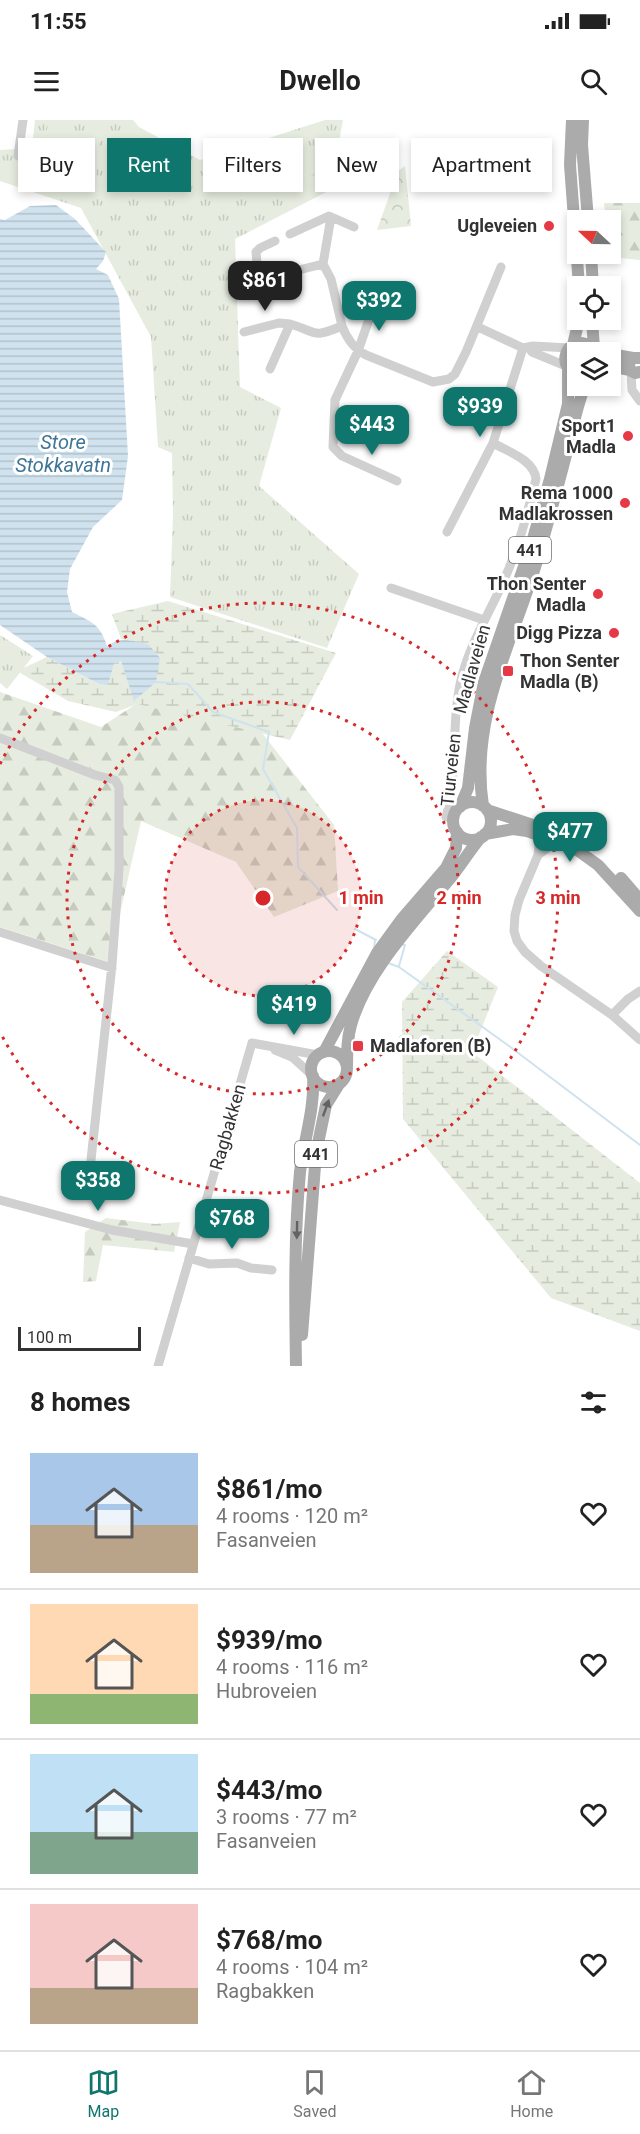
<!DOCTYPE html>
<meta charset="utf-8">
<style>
:root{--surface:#fff;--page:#f2f2f2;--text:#222;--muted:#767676;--line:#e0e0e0;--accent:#0f766e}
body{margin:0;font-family:Roboto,sans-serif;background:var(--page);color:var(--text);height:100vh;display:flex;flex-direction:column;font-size:22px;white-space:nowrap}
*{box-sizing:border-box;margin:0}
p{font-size:20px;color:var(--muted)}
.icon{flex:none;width:33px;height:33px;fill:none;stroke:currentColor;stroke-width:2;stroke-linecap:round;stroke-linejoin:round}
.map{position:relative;height:1246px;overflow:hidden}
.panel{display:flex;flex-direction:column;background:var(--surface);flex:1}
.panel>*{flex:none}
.top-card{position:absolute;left:18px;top:18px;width:604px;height:54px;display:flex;gap:12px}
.needle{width:39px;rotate:292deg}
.tools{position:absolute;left:567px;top:90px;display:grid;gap:12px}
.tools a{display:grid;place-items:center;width:54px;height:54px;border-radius:0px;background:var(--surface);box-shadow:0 3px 9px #0003;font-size:30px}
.scale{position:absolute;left:18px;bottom:15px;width:123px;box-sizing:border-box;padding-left:6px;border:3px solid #333;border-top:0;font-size:16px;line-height:21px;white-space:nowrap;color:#333;-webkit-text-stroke:4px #fff;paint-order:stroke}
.price{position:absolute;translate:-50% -51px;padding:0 14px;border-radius:12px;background:var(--accent);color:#fff;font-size:20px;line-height:39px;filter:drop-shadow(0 2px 3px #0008)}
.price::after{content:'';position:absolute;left:50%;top:36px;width:18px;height:14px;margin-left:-9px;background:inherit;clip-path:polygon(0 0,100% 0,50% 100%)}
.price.on{background:#222;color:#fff}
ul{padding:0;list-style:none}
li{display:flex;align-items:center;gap:18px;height:150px;padding:0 30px}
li+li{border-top:2px solid var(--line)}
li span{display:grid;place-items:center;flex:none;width:168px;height:120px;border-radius:0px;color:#555}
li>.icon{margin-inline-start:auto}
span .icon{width:72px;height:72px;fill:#fffc;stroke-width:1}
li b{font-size:26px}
h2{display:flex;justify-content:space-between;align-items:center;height:72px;padding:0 30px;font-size:26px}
.chip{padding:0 21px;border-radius:0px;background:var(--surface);box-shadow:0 3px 9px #0003;font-size:21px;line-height:54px}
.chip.on{background:var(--accent);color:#fff}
.status{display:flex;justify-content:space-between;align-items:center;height:42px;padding:0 30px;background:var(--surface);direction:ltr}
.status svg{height:16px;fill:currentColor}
header{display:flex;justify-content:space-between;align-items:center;height:78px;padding:0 30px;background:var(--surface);font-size:27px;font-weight:700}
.menu{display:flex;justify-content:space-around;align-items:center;height:84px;border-top:2px solid var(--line);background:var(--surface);font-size:16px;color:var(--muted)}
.menu a{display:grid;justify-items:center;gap:3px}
.menu .on{color:var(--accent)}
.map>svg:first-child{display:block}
.grass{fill:url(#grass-tufts)}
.forest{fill:url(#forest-firs)}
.wetland{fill:url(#wetland-marsh)}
.park{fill:url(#park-crowns)}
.garden{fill:#e6ecdf}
.water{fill:url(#water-rules)}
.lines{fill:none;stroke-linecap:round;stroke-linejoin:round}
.stream{stroke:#cfe2ee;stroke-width:2}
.minor{stroke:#d0d0d0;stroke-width:9}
.major{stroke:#ababab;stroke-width:12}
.oneway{fill:#636363}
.ring{fill:none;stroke:#d62828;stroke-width:3;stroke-dasharray:3 6}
.poi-dot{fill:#e63946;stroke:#fff;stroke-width:2}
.labels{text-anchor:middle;stroke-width:6;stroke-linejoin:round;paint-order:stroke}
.shield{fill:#fff;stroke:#707070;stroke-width:1.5}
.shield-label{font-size:16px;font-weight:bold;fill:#333}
.poi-label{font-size:18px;font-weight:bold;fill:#333;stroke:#fff;text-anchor:end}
.street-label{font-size:18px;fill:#333;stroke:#fff}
.water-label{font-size:20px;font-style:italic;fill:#3f7597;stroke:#fff}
.centre{fill:#d62828;stroke:#fff;stroke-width:3}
.ring-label{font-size:18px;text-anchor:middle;font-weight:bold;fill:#d62828;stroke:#fff;stroke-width:6;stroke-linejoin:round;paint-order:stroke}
</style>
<div class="status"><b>11:55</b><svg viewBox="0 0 49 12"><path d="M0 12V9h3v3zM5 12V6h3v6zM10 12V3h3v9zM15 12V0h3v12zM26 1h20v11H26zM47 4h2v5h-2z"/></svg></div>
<header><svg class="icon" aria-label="menu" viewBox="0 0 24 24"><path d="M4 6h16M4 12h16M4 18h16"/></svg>Dwello<svg class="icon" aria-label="search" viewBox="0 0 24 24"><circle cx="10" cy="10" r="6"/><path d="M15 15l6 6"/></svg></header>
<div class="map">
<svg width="640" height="1246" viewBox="0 0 640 1246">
<defs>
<pattern id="grass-tufts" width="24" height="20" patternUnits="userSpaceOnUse" patternTransform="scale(1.5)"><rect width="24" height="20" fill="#e6ecdf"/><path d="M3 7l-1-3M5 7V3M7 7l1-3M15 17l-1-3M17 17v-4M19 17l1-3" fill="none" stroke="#c6cbc0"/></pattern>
<pattern id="forest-firs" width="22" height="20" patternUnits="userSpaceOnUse" patternTransform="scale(1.5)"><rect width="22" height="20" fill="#e6ecdf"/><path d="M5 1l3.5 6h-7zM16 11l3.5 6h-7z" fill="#c6cbc0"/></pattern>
<pattern id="wetland-marsh" width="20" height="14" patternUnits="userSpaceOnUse" patternTransform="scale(1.5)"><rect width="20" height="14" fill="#e6ecdf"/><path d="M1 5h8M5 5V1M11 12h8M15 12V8" fill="none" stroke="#c6cbc0"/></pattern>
<pattern id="park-crowns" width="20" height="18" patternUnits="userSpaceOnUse" patternTransform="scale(1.5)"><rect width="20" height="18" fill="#e6ecdf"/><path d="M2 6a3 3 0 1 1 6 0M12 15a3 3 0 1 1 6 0" fill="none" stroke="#c6cbc0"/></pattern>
<pattern id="water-rules" width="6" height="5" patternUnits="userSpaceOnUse" patternTransform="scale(1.5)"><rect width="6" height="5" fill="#cfe2ee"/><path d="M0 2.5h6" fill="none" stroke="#b2c2cd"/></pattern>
</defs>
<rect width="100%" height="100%" fill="#fff"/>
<path class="grass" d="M 35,0 L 133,0 L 139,7 L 200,40 L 325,0 L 343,0 L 330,70 L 235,119 L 240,267 L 281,288 L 259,366 L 359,454 L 327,528 L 170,477 L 173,394 L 172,333 L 158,327 L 151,217 L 81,88 L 0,61 L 0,30 L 32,28 Z
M 0,515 L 33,536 L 7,569 L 0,563 Z"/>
<path class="forest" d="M 604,83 L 640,83 L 640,140 L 611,137 L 610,100 L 606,100 Z
M 0,572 L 101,607 L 136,584 L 259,609 L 334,705 L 338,771 L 274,797 L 236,742 L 141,701 L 109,842 L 0,807 Z
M 106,1098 L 155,1104 L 180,1102 L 174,1132 L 103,1125 L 96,1161 L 83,1162 L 85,1112 Z"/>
<path class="wetland" d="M 168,481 L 336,533 L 290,620 L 137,584 L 116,592 L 68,581 L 17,551 L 47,537 L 99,564 L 114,543 L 121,541 L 135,581 L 148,524 L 121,519 L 112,494 Z
M 447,831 L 498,867 L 472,932 L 640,1063 L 640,1211 L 551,1178 L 403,999 L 402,882 Z"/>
<path class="park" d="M 405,46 L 411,106 L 377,110 L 398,51 Z"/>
<path class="garden" d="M 48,5 L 101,18 L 93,52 L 40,39 Z
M 300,19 L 316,53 L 261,78 L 246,44 Z"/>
<path class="water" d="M 56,85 L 75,99 L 106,132 L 103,141 L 96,149 L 108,155 L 119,179 L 128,336 L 122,380 L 93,407 L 70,449 L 67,472 L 72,492 C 92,502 100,504 107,526 C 122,516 131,521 148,524 L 160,538 L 156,562 L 134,581 L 121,541 L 114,543 L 108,565 L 99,564 L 47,537 L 0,505 L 0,99 L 5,100 L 30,86 Z"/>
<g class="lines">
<path class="stream" d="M 156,562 L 188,564 L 213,592 L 269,612 L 263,649 L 297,708 L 298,747 L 337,790
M 355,809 L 376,820
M 374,829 L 375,820
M 388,843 L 399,847 L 509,926 L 640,1025
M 399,846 L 405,825 L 403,825"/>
<path class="minor" d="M 18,36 L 23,0
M 331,97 L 323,144 L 331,159 L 342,206
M 290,114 L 329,96 L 354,107
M 275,121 L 260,128 L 256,132 L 258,155 L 262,159 L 323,144
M 374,185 L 358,231 L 335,280 L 333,327 L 342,336 L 397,361
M 478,207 L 523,228 L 533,226 L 569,228
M 244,212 L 279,203 L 290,204
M 529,228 L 532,232 L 566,246
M 270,249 L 290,204 C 318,212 311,219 342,206 C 347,219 354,229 366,235 L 433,262 L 449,259 L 455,254 L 466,232 L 501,147
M 631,251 L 632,270 L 640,281
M 447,412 L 493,323 L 523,228
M 391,468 L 484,500
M 0,618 L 95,655 L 115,660 L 119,667 L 119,749 L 112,845 L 91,1040
M 446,697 C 459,651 450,602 462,556 C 471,522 490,492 504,460 C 519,427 527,394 536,359 C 534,340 509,332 493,323
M 540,716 L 538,735 L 519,780 L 515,795 L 514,811 L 517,821 L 525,832 L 541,846 L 612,895 L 640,920
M 538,735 L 557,721
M 0,812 L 112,848
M 612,895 L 628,879 L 640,871
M 275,930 L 292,937 L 313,956
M 0,1080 L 112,1110 L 193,1124
M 189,1138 L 209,1144 L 237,1143 L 251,1148 L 272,1150
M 158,1246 L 252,923 L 318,935"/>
<path class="major" d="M 572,0 L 570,45 L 579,166
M 583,0 L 582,25 L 588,100
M 591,134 L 593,166
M 592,200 L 594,228
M 573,225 L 579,200
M 610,234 L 633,238
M 640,238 L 633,238 L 628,244 L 631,251 L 635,253 L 640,252
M 610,246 L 630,250
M 578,255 C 565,250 562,239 569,228 L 582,223 L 590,225 L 596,232
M453 701a19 19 0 1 1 38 0a19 19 0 1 1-38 0Z
M 483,686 C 469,595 515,518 539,434 C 549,398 559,363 568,327 C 573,307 577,285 585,266
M 460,687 L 468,668 L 475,608 L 484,562 L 531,426 L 550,359 L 568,284 L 568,249
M 487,690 L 539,707
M 485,714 L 513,709 L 527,711 L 573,727 L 598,745 L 640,791
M 621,758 L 640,780
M311 949a18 18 0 1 1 36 0a18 18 0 1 1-36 0Z
M 324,932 L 377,833 L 401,800 L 446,748 L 456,728 L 457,712
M 347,946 C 347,932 347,919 351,905 C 366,852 414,802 448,761 C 460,747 469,731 481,717
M 302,1215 L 316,1033 L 326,985 L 339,964
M 296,1246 C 295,1182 294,1116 300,1052 C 304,1020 315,988 313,956"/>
</g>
<defs><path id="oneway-solid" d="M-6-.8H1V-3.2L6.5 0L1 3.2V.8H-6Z" transform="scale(1.5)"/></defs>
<g class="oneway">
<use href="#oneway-solid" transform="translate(326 988) rotate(-70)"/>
<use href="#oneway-solid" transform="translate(297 1110) rotate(91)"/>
</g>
<circle cx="263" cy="778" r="98" fill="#d62828" fill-opacity=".12"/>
<g class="ring">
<circle cx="263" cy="778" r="98"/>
<circle cx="263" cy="778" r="196"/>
<path d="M0 644A295 295 0 1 1 0 912"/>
</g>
<g class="poi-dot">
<circle cx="549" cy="106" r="6"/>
<circle cx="628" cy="316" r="6"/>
<circle cx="625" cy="383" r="6"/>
<circle cx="598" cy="474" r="6"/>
<circle cx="614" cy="513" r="6"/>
<rect x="502" y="545" width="12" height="12" rx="3"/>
<rect x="352" y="920" width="12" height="12" rx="3"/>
</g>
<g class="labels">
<g class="shield">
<rect x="509" y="417" width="42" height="26" rx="4.5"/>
<rect x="295" y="1021" width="42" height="26" rx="4.5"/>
</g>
<g class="shield-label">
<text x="530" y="436">441</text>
<text x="316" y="1040">441</text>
</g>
<g class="poi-label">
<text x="537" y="112">Ugleveien</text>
<text x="616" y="312">Sport1<tspan x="616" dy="21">Madla</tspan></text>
<text x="613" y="379">Rema 1000<tspan x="613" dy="21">Madlakrossen</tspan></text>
<text x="586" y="470">Thon Senter<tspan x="586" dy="21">Madla</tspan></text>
<text x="602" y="519">Digg Pizza</text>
<text x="520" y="547" text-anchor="start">Thon Senter<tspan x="520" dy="21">Madla (B)</tspan></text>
<text x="370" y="932" text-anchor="start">Madlaforen (B)</text>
</g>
<g class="street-label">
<text transform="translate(472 549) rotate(-74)" y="6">Madlaveien</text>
<text transform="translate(451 650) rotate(-84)" y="6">Tiurveien</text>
<text transform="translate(228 1007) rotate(-74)" y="6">Ragbakken</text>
</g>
<g class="water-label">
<text x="63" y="329">Store<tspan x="63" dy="23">Stokkavatn</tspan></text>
</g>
</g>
<circle cx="263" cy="778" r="9" class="centre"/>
<g class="ring-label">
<text x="361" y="784">1 min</text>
<text x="459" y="784">2 min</text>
<text x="558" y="784">3 min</text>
</g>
</svg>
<div class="tools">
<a><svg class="needle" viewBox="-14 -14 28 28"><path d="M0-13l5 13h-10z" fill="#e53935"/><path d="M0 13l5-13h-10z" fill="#767676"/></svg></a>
<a><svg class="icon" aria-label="locate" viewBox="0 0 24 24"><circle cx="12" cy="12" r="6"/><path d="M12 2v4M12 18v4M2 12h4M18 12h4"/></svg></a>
<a><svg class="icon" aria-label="layers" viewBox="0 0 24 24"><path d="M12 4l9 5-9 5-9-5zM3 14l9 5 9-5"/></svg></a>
</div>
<div class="scale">100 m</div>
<b class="price on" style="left:265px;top:192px">$861</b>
<b class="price" style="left:379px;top:212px">$392</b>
<b class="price" style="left:480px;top:318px">$939</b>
<b class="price" style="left:372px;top:336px">$443</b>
<b class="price" style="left:570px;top:743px">$477</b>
<b class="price" style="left:294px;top:916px">$419</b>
<b class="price" style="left:98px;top:1092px">$358</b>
<b class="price" style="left:232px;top:1130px">$768</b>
<div class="top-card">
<a class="chip">Buy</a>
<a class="chip on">Rent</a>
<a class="chip">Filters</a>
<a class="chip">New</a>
<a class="chip">Apartment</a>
</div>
</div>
<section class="panel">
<h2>8 homes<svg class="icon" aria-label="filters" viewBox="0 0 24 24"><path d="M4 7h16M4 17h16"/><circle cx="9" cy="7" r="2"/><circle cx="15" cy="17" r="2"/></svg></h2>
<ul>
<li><span style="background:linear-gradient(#a9c7e8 60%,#b9a48a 0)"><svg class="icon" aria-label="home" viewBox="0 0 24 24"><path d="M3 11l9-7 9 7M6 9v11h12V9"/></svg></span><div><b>$861/mo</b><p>4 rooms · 120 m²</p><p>Fasanveien</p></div><svg class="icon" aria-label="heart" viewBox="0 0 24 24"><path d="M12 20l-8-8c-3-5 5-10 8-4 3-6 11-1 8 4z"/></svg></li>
<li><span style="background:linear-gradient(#ffd9b3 75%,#8fb573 0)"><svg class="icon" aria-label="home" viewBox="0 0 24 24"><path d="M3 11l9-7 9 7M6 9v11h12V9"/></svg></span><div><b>$939/mo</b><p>4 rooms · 116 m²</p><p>Hubroveien</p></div><svg class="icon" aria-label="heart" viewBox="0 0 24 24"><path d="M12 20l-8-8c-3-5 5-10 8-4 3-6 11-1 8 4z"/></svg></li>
<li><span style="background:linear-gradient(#bfe0f5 65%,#7fa58c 0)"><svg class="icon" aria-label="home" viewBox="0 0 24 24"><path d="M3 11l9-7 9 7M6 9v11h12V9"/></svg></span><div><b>$443/mo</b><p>3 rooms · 77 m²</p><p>Fasanveien</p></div><svg class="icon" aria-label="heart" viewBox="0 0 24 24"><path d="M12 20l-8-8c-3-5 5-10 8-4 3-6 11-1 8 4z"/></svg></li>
<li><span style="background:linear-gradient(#f6c9c9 70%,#b9a48a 0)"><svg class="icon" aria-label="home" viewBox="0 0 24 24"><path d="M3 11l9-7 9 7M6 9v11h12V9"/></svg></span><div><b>$768/mo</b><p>4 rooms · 104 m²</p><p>Ragbakken</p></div><svg class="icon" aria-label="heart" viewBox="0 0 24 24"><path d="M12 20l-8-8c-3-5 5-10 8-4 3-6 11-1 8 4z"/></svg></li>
</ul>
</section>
<nav class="menu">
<a class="on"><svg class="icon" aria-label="map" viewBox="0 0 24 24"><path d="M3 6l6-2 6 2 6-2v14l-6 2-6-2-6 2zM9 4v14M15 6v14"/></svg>Map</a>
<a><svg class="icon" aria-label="saved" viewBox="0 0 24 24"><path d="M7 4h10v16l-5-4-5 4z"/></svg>Saved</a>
<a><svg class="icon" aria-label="home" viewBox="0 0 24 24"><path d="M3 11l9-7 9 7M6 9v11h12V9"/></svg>Home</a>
</nav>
